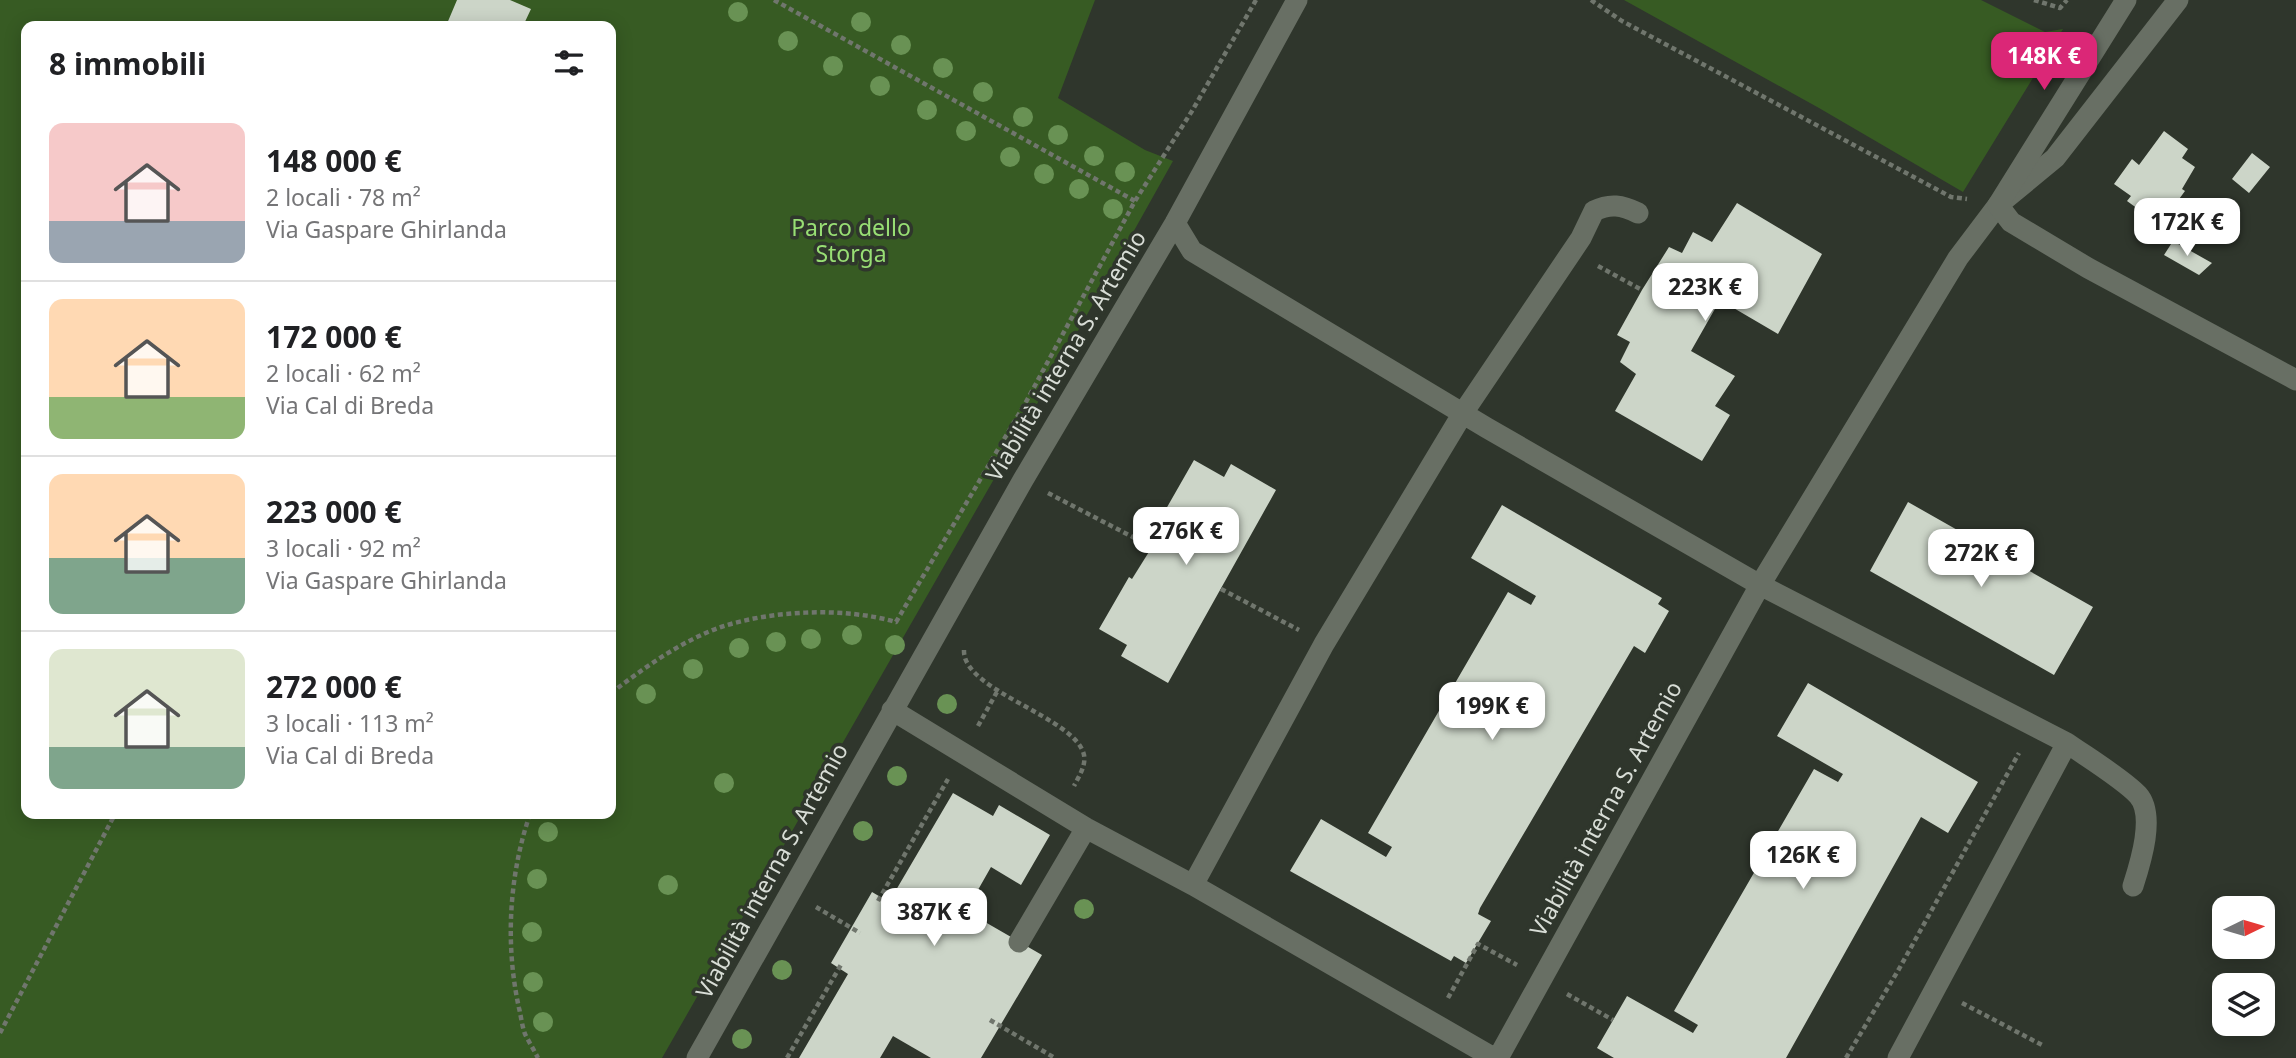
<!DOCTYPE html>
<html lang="it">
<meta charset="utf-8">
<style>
:root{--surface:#fff;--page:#f2f2f2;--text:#202124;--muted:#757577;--line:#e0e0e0;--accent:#db2777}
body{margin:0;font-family:"Noto Sans",sans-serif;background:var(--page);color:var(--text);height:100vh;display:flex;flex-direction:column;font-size:26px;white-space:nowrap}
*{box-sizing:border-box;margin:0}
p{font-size:23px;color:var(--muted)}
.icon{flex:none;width:38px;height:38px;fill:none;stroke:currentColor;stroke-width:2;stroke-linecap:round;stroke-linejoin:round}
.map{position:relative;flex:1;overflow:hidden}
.panel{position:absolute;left:21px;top:21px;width:595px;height:798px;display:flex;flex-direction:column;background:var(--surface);border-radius:14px;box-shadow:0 4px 18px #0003}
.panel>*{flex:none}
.needle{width:46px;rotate:85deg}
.controls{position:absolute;left:2212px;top:896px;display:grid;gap:14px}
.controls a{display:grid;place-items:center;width:63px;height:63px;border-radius:14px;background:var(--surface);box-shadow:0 4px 18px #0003;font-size:35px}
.price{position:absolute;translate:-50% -60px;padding:0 16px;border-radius:14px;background:#fff;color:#222;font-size:23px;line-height:46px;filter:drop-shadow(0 2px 4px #0008)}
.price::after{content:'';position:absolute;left:50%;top:42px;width:21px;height:16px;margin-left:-10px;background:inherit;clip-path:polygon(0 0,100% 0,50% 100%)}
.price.selected{background:var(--accent);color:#fff}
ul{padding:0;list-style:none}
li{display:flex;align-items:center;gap:21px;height:175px;padding:0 28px}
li+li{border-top:2px solid var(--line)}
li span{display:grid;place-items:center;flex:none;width:196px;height:140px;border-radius:14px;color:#555}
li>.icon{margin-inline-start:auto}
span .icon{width:84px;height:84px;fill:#fffc;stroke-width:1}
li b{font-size:30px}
h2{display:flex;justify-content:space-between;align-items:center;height:84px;padding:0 28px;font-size:30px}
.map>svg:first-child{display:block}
.green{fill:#375b23;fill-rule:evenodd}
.building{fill:#ccd5c8}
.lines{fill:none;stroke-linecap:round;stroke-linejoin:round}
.path{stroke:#70766d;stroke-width:4.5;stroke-dasharray:5 3.5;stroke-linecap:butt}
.service{stroke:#686f64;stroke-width:21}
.minor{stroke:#686f64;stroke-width:21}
.tree{fill:#699254}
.labels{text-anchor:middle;stroke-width:7;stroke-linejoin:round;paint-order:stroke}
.park-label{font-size:23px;fill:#98de74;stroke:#2f362c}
.street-label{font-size:23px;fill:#d8ddd6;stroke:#2f362c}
</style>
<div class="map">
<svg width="2296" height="1058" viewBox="0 0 2296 1058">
<rect width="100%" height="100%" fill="#2f362c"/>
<path class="green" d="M 0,0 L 1095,0 L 1058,98 L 1145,150 L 1173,161 L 1037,404 L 662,1058 L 0,1058 ZM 26,26 L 611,26 L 611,814 L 26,814 Z
M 1624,0 L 1981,0 L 2045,32 L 2063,29 L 1963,192 L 1819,108 Z"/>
<path class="building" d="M 457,0 L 510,0 L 531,9 L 523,26 L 446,26 Z
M 2164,131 L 2188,149 L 2182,158 L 2195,167 L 2182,189 L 2185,191 L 2160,225 L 2127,201 L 2131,196 L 2114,184 L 2132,159 L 2139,165 Z
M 2252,153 L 2270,167 L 2249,193 L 2232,179 Z
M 1737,203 L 1822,254 L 1778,334 L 1720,300 L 1691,351 L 1735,376 L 1715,406 L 1730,415 L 1702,461 L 1615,411 L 1636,374 L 1620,362 L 1630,342 L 1617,335 L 1642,290 L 1669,247 L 1682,253 L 1693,232 L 1712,242 Z
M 2173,241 L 2212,263 L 2199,275 L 2164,255 Z
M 1194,460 L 1224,477 L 1231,464 L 1276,490 L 1168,683 L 1121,656 L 1127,645 L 1099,629 L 1129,577 L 1132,579 L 1152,547 L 1170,512 L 1166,509 Z
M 1908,502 L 2093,607 L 2054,675 L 1870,571 Z
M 1502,505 L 1662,598 L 1658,604 L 1669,611 L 1645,653 L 1634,646 L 1480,908 L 1478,914 L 1491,921 L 1466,963 L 1454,956 L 1451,961 L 1290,871 L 1321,819 L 1386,857 L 1392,847 L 1368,833 L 1508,592 L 1531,605 L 1536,596 L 1471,558 Z
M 1808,683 L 1978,782 L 1948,833 L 1921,817 L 1786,1058 L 1614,1058 L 1597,1048 L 1627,996 L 1693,1033 L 1698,1025 L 1674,1011 L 1814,769 L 1838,782 L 1843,774 L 1777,736 Z
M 953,793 L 993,816 L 999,805 L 1050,835 L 1021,885 L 991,867 L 966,911 L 1042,955 L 981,1058 L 931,1058 L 893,1036 L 880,1058 L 799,1058 L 848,974 L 831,963 L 872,892 L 889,902 Z"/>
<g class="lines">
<path class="path" d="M 774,0 L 1135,201
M 1591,0 L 1622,21 L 1951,197 L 1967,199
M 2034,0 L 2060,8 L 2067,0
M 1598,266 L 1642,290
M 1048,493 L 1152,547
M 1221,589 L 1299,630
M 964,650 C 962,691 1076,717 1084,755 C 1086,766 1079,776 1074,786
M 611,693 C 644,668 681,641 721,627 C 773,610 844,607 896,622 L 1026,402 L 1135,201 L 1192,111 L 1256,0
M 978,726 L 998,690
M 530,814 C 509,875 505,945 519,1008 C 521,1016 522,1026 525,1034 C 529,1042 534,1050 538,1058
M 878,901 L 948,779
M 816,907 L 860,933
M 1567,994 L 1613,1020
M 1448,998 L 1478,944 L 1517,965
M 1962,1003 L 2042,1045
M 990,1020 L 1055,1058
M 0,1033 L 115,814
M 787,1058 L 842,963
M 1846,1058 L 1899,969 L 2019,753"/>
<path class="service" d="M 1175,223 L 1192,251 L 1487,428 L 1760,585 L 2067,743 L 1898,1058
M 892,710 L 1086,828 L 1193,885 L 1494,1058
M 2067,743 C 2087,757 2123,779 2138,795 C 2156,815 2140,864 2133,886
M 1193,885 L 1324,644 L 1463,413 L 1581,238 L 1594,211 C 1610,203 1622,205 1638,213
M 1019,942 L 1086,828
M 697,1058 L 1023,480 L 1175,223 L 1297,0
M 1498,1058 L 1760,585 L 1958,258 L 1998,205 L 2055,158 L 2178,0"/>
<path class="minor" d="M 2126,0 L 1998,205 L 2011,222 L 2088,268 L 2296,380"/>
</g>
<g class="tree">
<circle cx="738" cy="12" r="10"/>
<circle cx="861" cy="22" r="10"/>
<circle cx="788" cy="41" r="10"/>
<circle cx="901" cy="45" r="10"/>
<circle cx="833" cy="66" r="10"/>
<circle cx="943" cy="68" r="10"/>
<circle cx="880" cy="86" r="10"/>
<circle cx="983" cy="92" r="10"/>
<circle cx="927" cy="110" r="10"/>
<circle cx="1023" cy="117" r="10"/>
<circle cx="966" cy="131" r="10"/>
<circle cx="1058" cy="135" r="10"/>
<circle cx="1094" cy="156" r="10"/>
<circle cx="1010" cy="157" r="10"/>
<circle cx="1125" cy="172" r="10"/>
<circle cx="1044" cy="174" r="10"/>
<circle cx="1079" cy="189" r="10"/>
<circle cx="1113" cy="209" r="10"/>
<circle cx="852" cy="635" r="10"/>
<circle cx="811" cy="639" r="10"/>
<circle cx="776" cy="642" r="10"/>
<circle cx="895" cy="645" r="10"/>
<circle cx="739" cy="648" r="10"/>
<circle cx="693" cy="669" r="10"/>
<circle cx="646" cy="694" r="10"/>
<circle cx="947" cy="704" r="10"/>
<circle cx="897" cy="776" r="10"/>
<circle cx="724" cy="783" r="10"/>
<circle cx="863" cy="831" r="10"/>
<circle cx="548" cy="832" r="10"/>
<circle cx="537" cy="879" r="10"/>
<circle cx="668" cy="885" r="10"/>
<circle cx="1084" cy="909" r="10"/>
<circle cx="532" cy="932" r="10"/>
<circle cx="782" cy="970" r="10"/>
<circle cx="533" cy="982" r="10"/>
<circle cx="543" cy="1022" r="10"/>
<circle cx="742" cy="1039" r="10"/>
</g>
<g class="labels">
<g class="park-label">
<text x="851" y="236">Parco dello<tspan x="851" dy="26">Storga</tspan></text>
</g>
<g class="street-label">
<text transform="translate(1066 356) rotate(-59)" y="8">Viabilità interna S. Artemio</text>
<text transform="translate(1606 809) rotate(-61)" y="8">Viabilità interna S. Artemio</text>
<text transform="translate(772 871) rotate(-61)" y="8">Viabilità interna S. Artemio</text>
</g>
</g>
</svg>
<div class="controls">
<a><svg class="needle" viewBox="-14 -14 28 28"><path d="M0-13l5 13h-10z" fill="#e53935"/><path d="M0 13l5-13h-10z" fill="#757577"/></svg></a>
<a><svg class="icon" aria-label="layers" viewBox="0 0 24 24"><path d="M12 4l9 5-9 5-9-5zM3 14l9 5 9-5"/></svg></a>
</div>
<b class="price selected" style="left:2044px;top:92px">148K €</b>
<b class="price" style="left:2187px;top:258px">172K €</b>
<b class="price" style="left:1705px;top:323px">223K €</b>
<b class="price" style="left:1186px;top:567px">276K €</b>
<b class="price" style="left:1981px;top:589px">272K €</b>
<b class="price" style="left:1492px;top:742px">199K €</b>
<b class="price" style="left:1803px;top:891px">126K €</b>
<b class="price" style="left:934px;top:948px">387K €</b>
<section class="panel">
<h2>8 immobili<svg class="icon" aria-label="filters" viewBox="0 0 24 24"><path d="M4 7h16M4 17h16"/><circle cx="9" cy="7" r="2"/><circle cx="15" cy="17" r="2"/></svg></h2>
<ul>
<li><span style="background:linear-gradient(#f6c9c9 70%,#9aa5b1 0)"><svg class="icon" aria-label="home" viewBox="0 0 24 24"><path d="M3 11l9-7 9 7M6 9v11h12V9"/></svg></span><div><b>148 000 €</b><p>2 locali · 78 m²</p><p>Via Gaspare Ghirlanda</p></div></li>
<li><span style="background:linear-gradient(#ffd9b3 70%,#8fb573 0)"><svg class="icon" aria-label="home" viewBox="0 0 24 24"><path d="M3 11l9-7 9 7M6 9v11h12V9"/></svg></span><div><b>172 000 €</b><p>2 locali · 62 m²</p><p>Via Cal di Breda</p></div></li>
<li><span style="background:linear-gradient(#ffd9b3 60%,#7fa58c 0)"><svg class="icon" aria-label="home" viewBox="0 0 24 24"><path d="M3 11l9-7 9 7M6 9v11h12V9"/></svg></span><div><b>223 000 €</b><p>3 locali · 92 m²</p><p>Via Gaspare Ghirlanda</p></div></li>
<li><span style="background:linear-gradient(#dfe7d0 70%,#7fa58c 0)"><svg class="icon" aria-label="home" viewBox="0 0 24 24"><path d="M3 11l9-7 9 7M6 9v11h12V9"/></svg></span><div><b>272 000 €</b><p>3 locali · 113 m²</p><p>Via Cal di Breda</p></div></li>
</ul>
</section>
</div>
